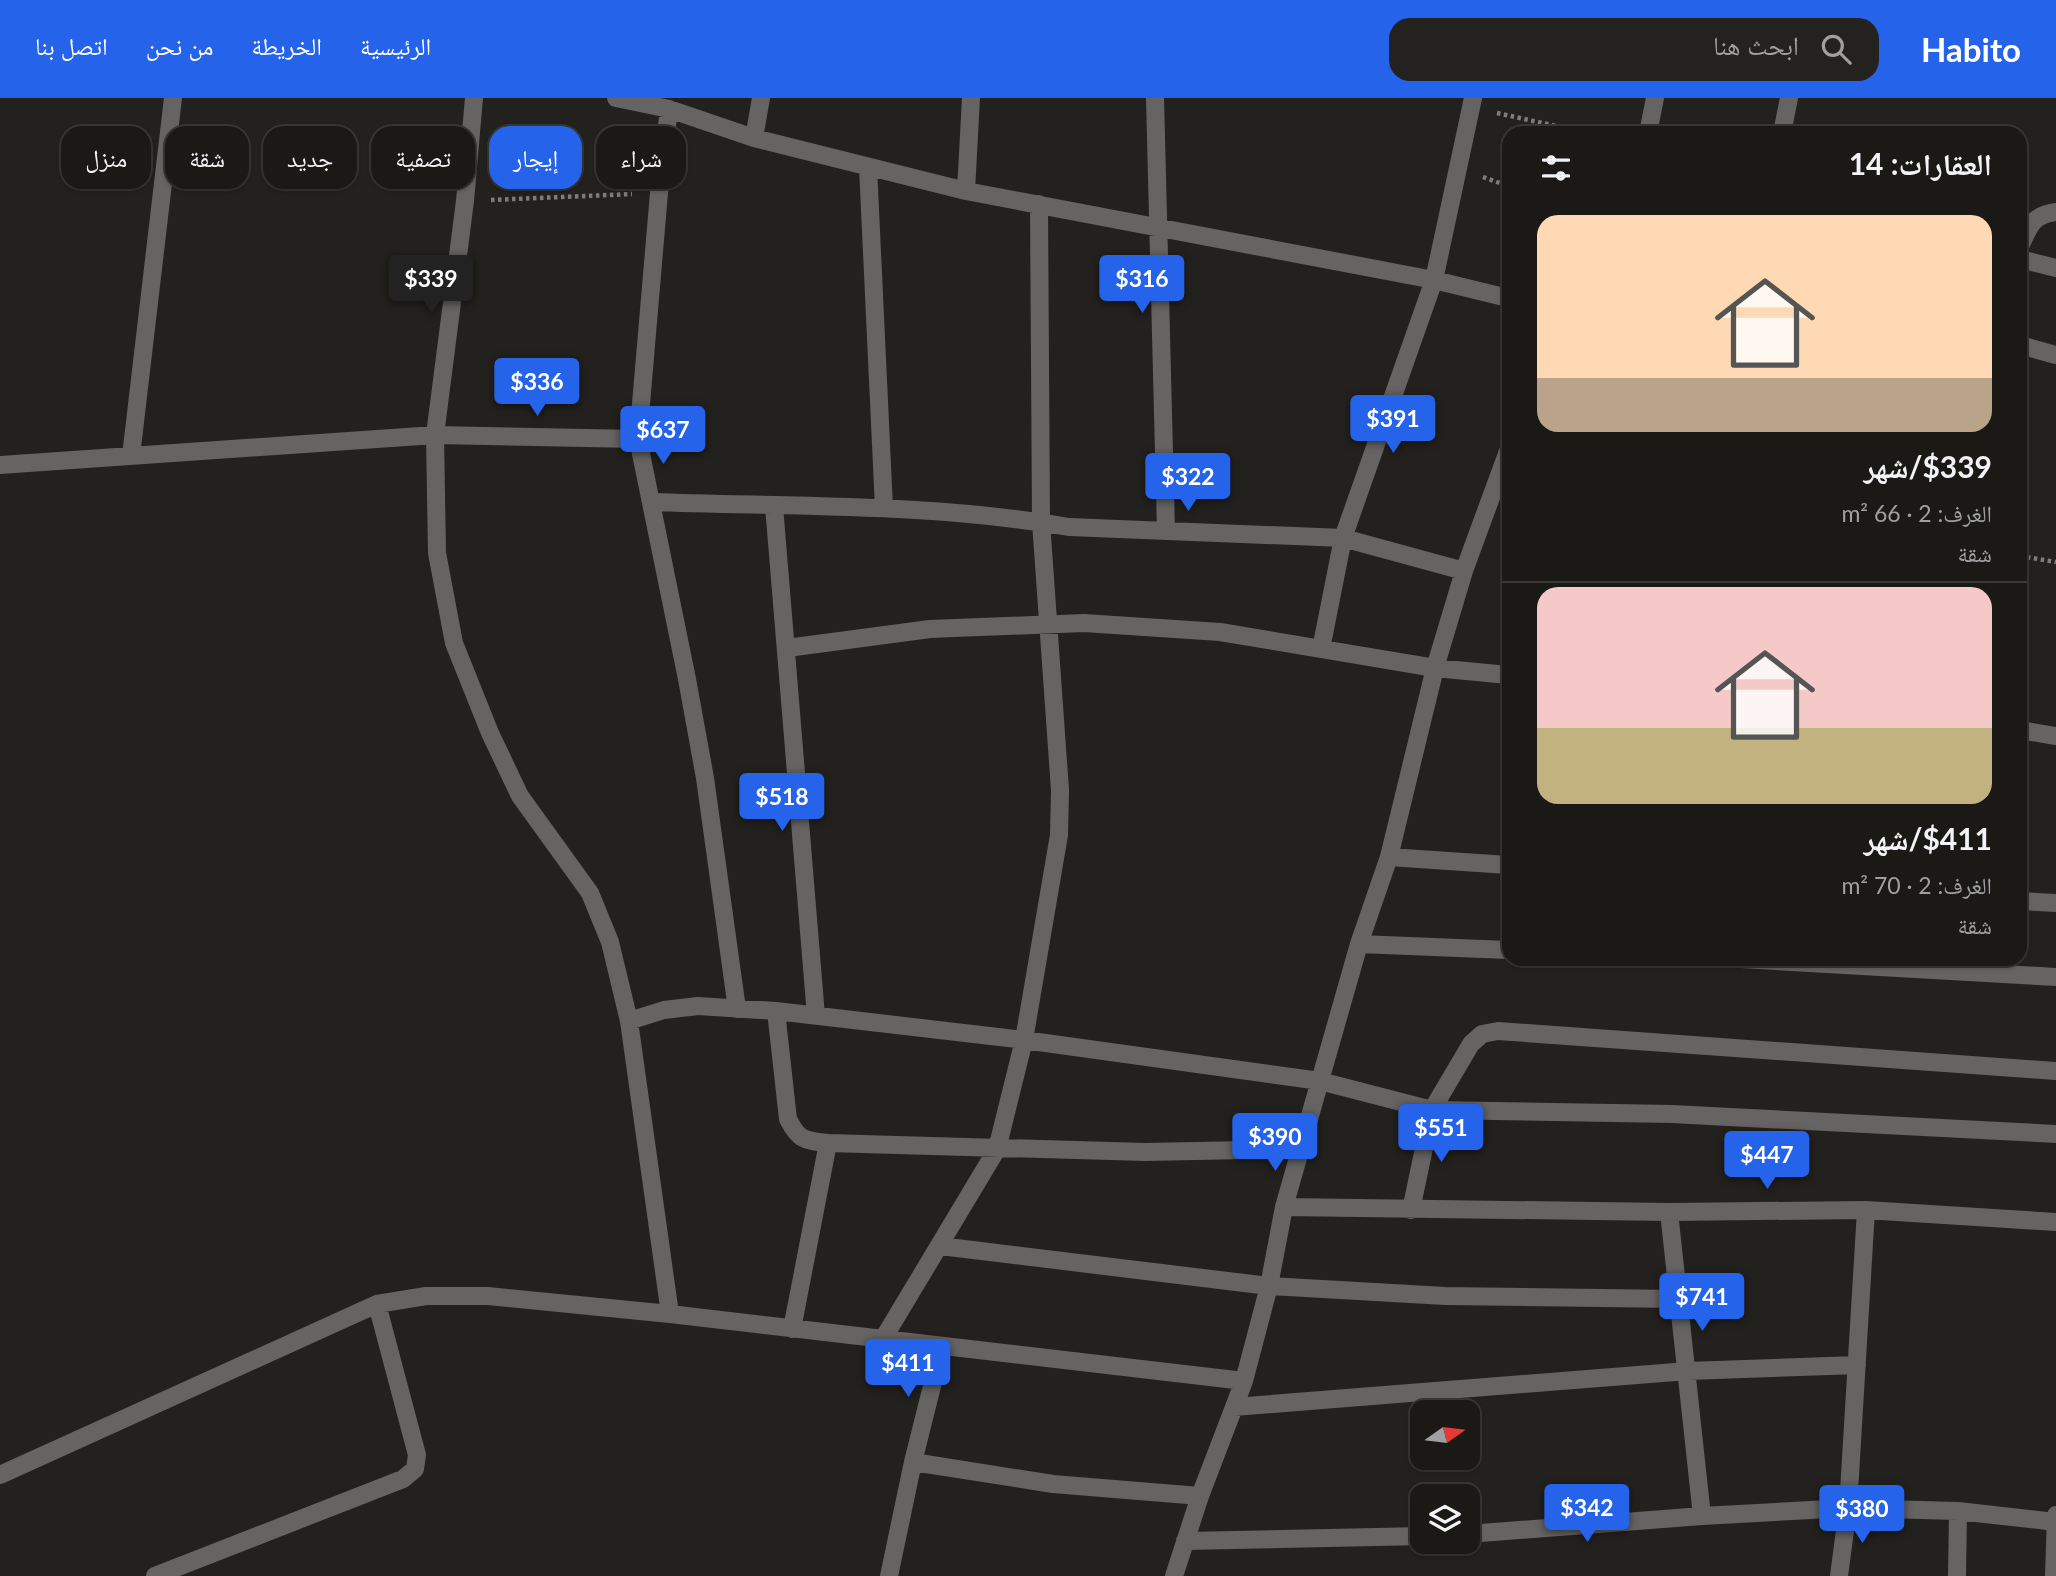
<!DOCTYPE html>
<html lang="ar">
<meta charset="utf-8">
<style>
:root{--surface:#1a1916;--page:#23221f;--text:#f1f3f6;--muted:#9fa0a1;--line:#383835;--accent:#2563eb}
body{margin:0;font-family:Lato,"Noto Naskh Arabic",sans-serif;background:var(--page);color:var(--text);direction:rtl;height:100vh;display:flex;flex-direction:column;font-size:26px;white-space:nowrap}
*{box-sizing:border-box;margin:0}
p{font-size:23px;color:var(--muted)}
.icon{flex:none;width:38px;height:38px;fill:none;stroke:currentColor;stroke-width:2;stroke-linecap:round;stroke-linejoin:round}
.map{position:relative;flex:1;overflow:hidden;direction:ltr}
.panel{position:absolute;left:1502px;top:28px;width:525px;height:840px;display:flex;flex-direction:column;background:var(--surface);border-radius:21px;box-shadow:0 2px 5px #0004,0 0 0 2px var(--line);direction:rtl}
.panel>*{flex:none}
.top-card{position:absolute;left:21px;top:28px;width:665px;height:63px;direction:rtl;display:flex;gap:14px}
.needle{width:46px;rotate:76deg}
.tools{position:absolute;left:1410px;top:1302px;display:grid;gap:14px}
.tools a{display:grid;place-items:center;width:70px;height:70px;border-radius:14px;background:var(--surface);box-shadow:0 2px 5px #0004,0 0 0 2px var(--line);font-size:35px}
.price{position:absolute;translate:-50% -60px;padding:0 16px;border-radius:7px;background:var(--accent);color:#fff;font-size:23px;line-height:46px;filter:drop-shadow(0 2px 4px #0008)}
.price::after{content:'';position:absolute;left:50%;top:42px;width:21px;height:16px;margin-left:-10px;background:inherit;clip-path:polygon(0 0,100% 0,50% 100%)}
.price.current{background:#222;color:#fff}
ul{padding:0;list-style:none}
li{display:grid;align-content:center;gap:14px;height:371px;padding:0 35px}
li+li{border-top:2px solid var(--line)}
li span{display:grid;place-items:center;height:217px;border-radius:21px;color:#555}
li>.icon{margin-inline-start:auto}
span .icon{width:126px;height:126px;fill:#fffc;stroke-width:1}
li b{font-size:30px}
h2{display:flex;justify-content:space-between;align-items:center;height:84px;padding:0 35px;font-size:30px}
.tag{padding:0 24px;border-radius:21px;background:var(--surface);box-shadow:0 2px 5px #0004,0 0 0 2px var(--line);font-size:24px;line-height:63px}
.tag.current{background:var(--accent);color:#fff}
header{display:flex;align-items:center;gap:42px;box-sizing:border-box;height:98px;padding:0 35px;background:var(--accent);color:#fff}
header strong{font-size:33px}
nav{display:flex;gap:38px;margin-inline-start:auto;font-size:24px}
.search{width:490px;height:63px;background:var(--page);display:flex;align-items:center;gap:18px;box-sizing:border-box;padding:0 24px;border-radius:21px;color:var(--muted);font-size:26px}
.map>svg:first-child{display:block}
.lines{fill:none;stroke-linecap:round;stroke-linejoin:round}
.path{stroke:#7e7c79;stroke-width:4.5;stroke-dasharray:3.5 3.5;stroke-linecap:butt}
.minor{stroke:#656463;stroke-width:18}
</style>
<header>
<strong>Habito</strong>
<div class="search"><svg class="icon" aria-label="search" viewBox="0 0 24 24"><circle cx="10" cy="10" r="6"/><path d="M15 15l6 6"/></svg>ابحث هنا</div>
<nav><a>الرئيسية</a><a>الخريطة</a><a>من نحن</a><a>اتصل بنا</a></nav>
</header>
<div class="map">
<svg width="2056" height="1478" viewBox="0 0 2056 1478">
<rect width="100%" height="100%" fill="#23211e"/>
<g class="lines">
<path class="path" d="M 1497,15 L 1588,35
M 1483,79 L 1508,88
M 491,102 L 632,96
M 2020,458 L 2056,464"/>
<path class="minor" d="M 474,0 L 465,103 L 435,337 L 437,455 L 454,545 L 490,635 L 520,698 L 590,795 L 610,844 L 629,923 L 670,1216
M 616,0 L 669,11 L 754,40 L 966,93 L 1434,182 L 1508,200
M 1155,0 L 1166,433
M 669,11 L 659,95 L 638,341 L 687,581 L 705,680 L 737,911
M 1648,35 L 1655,0
M 1782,35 L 1789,0
M 754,40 L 761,0
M 868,69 L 884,410
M 966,93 L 971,0
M 2020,149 C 2029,129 2032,117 2056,114
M 2020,161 L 2056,170
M 2020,247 L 2056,257
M 131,358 L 173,0
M 0,367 L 435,337 L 638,341
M 651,404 C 790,409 931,405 1069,429 L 1343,440 L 1321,551
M 774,408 L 816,918
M 1464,473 L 1343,440 L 1434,182 L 1473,0
M 787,550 L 930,531 L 1084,525 L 1220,534 L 1435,570 L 1508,577
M 2020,632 L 2056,638
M 1389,759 L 1508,767
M 2020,803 L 2056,805
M 1359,846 L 1508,852
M 1741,861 L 2056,879
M 776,913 L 788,1021 C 799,1043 805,1042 828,1045 L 1145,1054 L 1302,1051
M 629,923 L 664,912 L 698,908 L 776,913 L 1024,942 L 1320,983 L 1432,1012 L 1672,1016 L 2056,1036
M 1284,1109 L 1669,1114 L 1866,1112 L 2056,1124
M 1411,1112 L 1432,1012 L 1471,946 L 1482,936 L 1498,933 L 2056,973
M 1669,1114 L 1702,1418
M 940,1148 L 1269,1188 L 1445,1198 L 1678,1201
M 792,1231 L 828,1045
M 883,1241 L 997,1051 L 1024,942 L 1059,737 L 1060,692 L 1041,424 L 1039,106
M 1234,1309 L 1688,1273 L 1857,1267
M 913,1364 L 1053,1386 L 1200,1398
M 0,1377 L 377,1206 L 426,1198 L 488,1198 L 670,1216 L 1244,1283
M 1468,1436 L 1702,1418 L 1848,1410 L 1958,1413 L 2056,1424
M 1185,1443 L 1423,1438
M 155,1478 L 403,1381 L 415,1371 L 417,1357 L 377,1206
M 889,1478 L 913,1364 L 942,1248
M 1174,1478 L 1200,1398 L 1244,1283 L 1269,1188 L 1284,1109 L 1359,846 L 1389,759 L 1435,570 L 1464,473 L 1508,353
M 1839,1478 L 1848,1410 L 1866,1112
M 1957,1478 L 1958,1413
M 2054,1478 L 2056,1417"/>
</g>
</svg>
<div class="tools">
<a><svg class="needle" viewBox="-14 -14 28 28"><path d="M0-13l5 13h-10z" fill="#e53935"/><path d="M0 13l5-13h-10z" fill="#9fa0a1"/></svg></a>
<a><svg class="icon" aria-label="layers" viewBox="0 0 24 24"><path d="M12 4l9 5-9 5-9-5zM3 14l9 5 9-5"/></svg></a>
</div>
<b class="price current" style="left:431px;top:217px">$339</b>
<b class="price" style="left:1142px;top:217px">$316</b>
<b class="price" style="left:537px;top:320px">$336</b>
<b class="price" style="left:1393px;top:357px">$391</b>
<b class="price" style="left:663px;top:368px">$637</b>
<b class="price" style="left:1188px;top:415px">$322</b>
<b class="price" style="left:782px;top:735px">$518</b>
<b class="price" style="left:1441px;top:1066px">$551</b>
<b class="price" style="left:1275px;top:1075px">$390</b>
<b class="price" style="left:1767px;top:1093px">$447</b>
<b class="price" style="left:1702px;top:1235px">$741</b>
<b class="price" style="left:908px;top:1301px">$411</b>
<b class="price" style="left:1587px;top:1446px">$342</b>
<b class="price" style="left:1862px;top:1447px">$380</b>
<div class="top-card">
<a class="tag">شراء</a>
<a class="tag current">إيجار</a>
<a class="tag">تصفية</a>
<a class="tag">جديد</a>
<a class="tag">شقة</a>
<a class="tag">منزل</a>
</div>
<section class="panel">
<h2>العقارات: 14<svg class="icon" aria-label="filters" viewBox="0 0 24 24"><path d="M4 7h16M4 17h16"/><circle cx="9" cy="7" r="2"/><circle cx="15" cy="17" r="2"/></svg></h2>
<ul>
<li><span style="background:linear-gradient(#ffd9b3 75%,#b9a48a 0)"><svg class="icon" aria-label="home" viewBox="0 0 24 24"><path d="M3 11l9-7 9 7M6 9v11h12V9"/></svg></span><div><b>$339/شهر</b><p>الغرف: 2 · 66 m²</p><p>شقة</p></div></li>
<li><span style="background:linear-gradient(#f6c9c9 65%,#c2b280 0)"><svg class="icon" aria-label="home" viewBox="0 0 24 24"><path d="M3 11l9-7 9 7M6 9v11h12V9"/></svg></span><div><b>$411/شهر</b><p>الغرف: 2 · 70 m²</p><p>شقة</p></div></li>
</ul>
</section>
</div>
